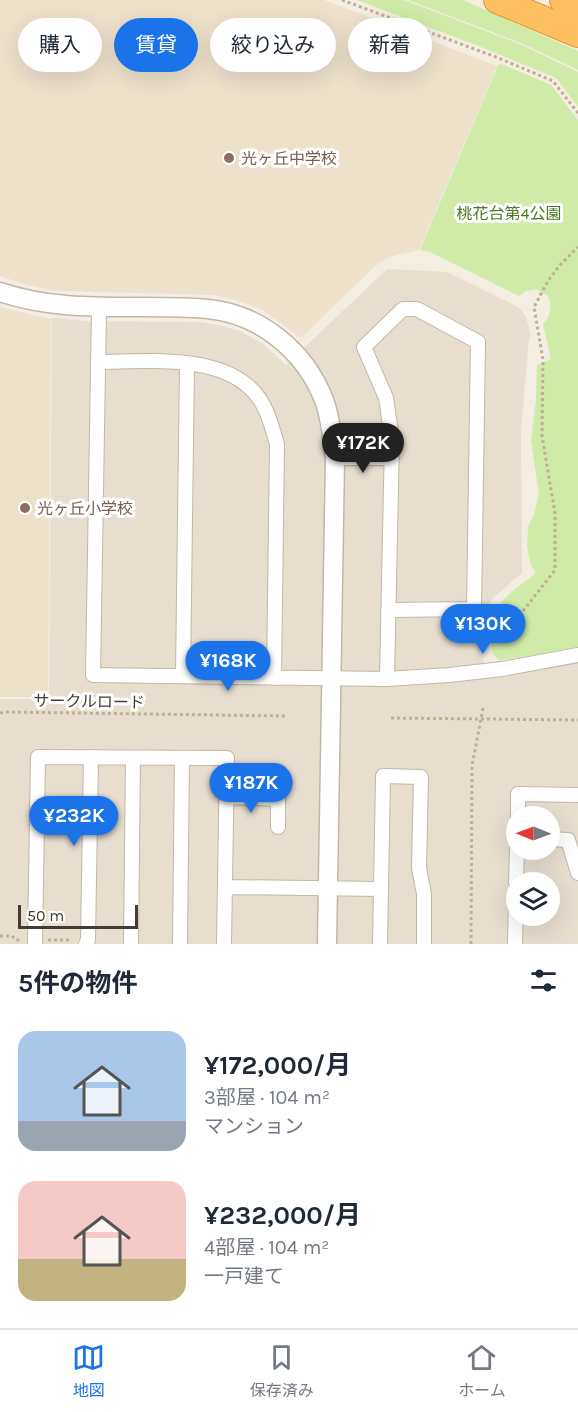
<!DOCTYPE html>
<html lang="ja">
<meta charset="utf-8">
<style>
:root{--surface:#fff;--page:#f6f6f7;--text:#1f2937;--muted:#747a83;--line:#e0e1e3;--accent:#1a73e8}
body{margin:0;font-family:Karla,"Noto Sans JP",sans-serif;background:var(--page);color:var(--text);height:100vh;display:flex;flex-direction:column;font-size:22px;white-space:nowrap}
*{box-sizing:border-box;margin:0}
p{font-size:20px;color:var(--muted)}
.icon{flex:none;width:33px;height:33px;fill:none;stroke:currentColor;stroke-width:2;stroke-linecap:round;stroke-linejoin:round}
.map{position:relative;height:944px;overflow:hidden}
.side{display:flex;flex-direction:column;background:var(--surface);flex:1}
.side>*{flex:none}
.hud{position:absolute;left:18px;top:18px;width:543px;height:54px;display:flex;gap:12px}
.needle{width:39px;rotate:271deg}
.buttons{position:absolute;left:506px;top:806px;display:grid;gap:12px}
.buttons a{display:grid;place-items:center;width:54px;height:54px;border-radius:50%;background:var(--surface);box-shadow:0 6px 24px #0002;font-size:30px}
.scale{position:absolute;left:18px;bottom:15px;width:120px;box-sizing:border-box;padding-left:6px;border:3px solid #443c32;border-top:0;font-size:16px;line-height:21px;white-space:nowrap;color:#443c32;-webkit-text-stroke:4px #fff;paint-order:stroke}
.price{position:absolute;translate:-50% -51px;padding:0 14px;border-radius:21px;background:var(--accent);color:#fff;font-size:20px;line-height:39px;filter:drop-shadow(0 2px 3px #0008)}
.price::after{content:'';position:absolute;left:50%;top:36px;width:18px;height:14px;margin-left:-9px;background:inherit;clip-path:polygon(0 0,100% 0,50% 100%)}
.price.selected{background:#222;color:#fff}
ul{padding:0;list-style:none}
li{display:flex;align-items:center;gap:18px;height:150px;padding:0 18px}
li span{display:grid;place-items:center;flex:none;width:168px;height:120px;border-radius:18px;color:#555}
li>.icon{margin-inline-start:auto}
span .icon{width:72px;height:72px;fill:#fffc;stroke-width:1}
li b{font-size:26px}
h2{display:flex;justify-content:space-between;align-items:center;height:72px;padding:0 18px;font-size:26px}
.chip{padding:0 21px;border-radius:27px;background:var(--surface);box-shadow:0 6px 24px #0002;font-size:21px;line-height:54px}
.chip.selected{background:var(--accent);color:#fff}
.menu{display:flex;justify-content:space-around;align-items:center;height:84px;border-top:2px solid var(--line);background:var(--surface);font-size:16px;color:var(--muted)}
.menu a{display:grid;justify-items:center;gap:3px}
.menu .selected{color:var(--accent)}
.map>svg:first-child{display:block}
.residential{fill:#e7ded0;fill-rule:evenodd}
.education{fill:#ede1cb}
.green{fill:#d0eba7}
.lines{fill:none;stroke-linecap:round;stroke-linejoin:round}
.minor-casing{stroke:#c1b7a7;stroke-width:16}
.tertiary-casing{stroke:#c1b7a7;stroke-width:21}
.motorway-casing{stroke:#e89526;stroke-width:28}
.path{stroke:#c1af94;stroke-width:3;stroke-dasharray:3 3;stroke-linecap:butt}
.minor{stroke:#fff;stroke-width:14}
.tertiary{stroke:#fff;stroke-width:18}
.motorway{stroke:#ffc061;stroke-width:26}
.education-dot{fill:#8d6e63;stroke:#fff;stroke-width:2}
.labels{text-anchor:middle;stroke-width:6;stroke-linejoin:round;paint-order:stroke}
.education-label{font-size:16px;fill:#785e54;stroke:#fff;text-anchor:start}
.park-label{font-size:16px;fill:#497922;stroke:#fff}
.street-label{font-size:16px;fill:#443c32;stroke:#fff}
</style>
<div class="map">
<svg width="578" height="944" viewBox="0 0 578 944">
<rect width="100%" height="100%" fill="#f3ede2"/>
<path class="residential" d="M 387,269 L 447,272 L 518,307 L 526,317 L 531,336 L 529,338 L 521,431 L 522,573 L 493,598 L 487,609 L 483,624 L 484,677 L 578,663 L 578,944 L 0,944 L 0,699 L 49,699 L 52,318 L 85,321 L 200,322 L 222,326 L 240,331 L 263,344 L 286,365 ZM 516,816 L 549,816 L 549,849 L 516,849 ZM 516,882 L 549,882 L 549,915 L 516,915 Z"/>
<path class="education" d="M 0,0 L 324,0 L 497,66 L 419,250 L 388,257 L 372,269 L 301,338 L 265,311 L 242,302 L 215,295 L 58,291 L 27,285 L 0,276 Z
M 0,307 L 51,319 L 48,697 L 0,697 Z"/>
<path class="green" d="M 357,0 L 404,0 L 520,44 L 578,72 L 578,107 L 556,78 L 481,47 Z
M 408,0 L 463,0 L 578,51 L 578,70 L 521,43 Z
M 499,63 L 551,85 L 578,120 L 578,649 L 499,660 L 492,653 C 489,604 499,602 536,573 L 531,565 L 527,547 L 528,527 L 534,514 L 539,494 L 531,441 L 536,399 L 537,365 L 551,359 L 543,324 C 551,316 552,307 548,296 L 536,289 L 526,291 L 519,296 L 428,251 L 420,250 Z"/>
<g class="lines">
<g class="minor-casing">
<path id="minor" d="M 99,308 L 93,675 L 387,679 L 449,675 L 502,669 L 578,655
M 98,362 C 152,362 242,350 267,413 C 271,423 274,434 277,444 L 274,678
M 335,458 L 392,458
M 183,675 L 187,363
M 387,679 L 392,439 L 386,398 L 364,347 L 403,309 L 417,309 L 478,342 L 474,609 L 388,610
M 226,797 L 277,799
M 518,816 L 518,794 L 578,795
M 278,827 L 278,771
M 549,839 L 568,840 L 578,873
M 516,882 L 517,849
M 225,887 L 381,889
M 35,944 L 38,757 L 227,758 L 224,944
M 86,944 L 88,940 L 91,757
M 131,944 L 133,758
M 180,944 L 182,758
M 380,944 L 383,776 L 421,777 L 419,868 L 424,894 L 424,944
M 515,944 L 516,896"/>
</g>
<g class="tertiary-casing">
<path id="tertiary" d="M 0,292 C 68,315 138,303 208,309 C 260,314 305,351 324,400 C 331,418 332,438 335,458 L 327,944"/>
</g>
<g class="motorway-casing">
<path id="motorway" d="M 497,0 L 578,34
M 563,0 L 578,7"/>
</g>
<path class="path" d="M 342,0 L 496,57 L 553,81 L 578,113
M 523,611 L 555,570 L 555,513 L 542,436 L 543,360 L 534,307 L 548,281 L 560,265 L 578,247
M 0,713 L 5,712 L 286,716
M 391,718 L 578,720
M 0,936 L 12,936 L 16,940 L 21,940
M 48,940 L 72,940
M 471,944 L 472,766 L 483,708"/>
<use href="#minor" class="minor"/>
<use href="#tertiary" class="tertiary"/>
<use href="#motorway" class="motorway"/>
</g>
<g class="education-dot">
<circle cx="229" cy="158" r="6"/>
<circle cx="25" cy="508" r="6"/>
</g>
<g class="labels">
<g class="education-label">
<text x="241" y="164">光ヶ丘中学校</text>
<text x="37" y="514">光ヶ丘小学校</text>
</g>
<g class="park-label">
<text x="509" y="219">桃花台第4公園</text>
</g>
<g class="street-label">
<text transform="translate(89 701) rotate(1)" y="6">サークルロード</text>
</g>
</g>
</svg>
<div class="buttons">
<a><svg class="needle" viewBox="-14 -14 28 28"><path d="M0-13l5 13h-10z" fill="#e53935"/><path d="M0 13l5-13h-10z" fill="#747a83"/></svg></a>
<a><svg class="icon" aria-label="layers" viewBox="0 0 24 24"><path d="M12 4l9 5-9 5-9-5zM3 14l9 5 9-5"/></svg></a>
</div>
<div class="scale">50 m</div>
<b class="price selected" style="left:363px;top:474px">¥172K</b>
<b class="price" style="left:483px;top:655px">¥130K</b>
<b class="price" style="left:228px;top:692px">¥168K</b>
<b class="price" style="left:251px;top:814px">¥187K</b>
<b class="price" style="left:74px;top:847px">¥232K</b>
<div class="hud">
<a class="chip">購入</a>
<a class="chip selected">賃貸</a>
<a class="chip">絞り込み</a>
<a class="chip">新着</a>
</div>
</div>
<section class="side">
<h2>5件の物件<svg class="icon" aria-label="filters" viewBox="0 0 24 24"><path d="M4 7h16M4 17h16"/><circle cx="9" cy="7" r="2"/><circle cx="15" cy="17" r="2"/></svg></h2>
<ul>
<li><span style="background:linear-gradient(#a9c7e8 75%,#9aa5b1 0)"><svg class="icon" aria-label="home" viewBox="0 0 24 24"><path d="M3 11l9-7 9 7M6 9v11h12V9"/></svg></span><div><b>¥172,000/月</b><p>3部屋 · 104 m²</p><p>マンション</p></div></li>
<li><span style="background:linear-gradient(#f6c9c9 65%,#c2b280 0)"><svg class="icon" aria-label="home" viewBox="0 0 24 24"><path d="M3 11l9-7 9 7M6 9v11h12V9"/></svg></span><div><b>¥232,000/月</b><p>4部屋 · 104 m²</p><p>一戸建て</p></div></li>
</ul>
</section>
<nav class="menu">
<a class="selected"><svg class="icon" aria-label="map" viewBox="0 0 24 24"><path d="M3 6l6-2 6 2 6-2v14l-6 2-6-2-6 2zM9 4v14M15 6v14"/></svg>地図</a>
<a><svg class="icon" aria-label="saved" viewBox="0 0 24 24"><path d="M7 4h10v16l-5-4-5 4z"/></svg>保存済み</a>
<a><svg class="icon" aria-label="home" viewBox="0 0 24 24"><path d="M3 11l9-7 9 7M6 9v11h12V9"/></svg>ホーム</a>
</nav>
